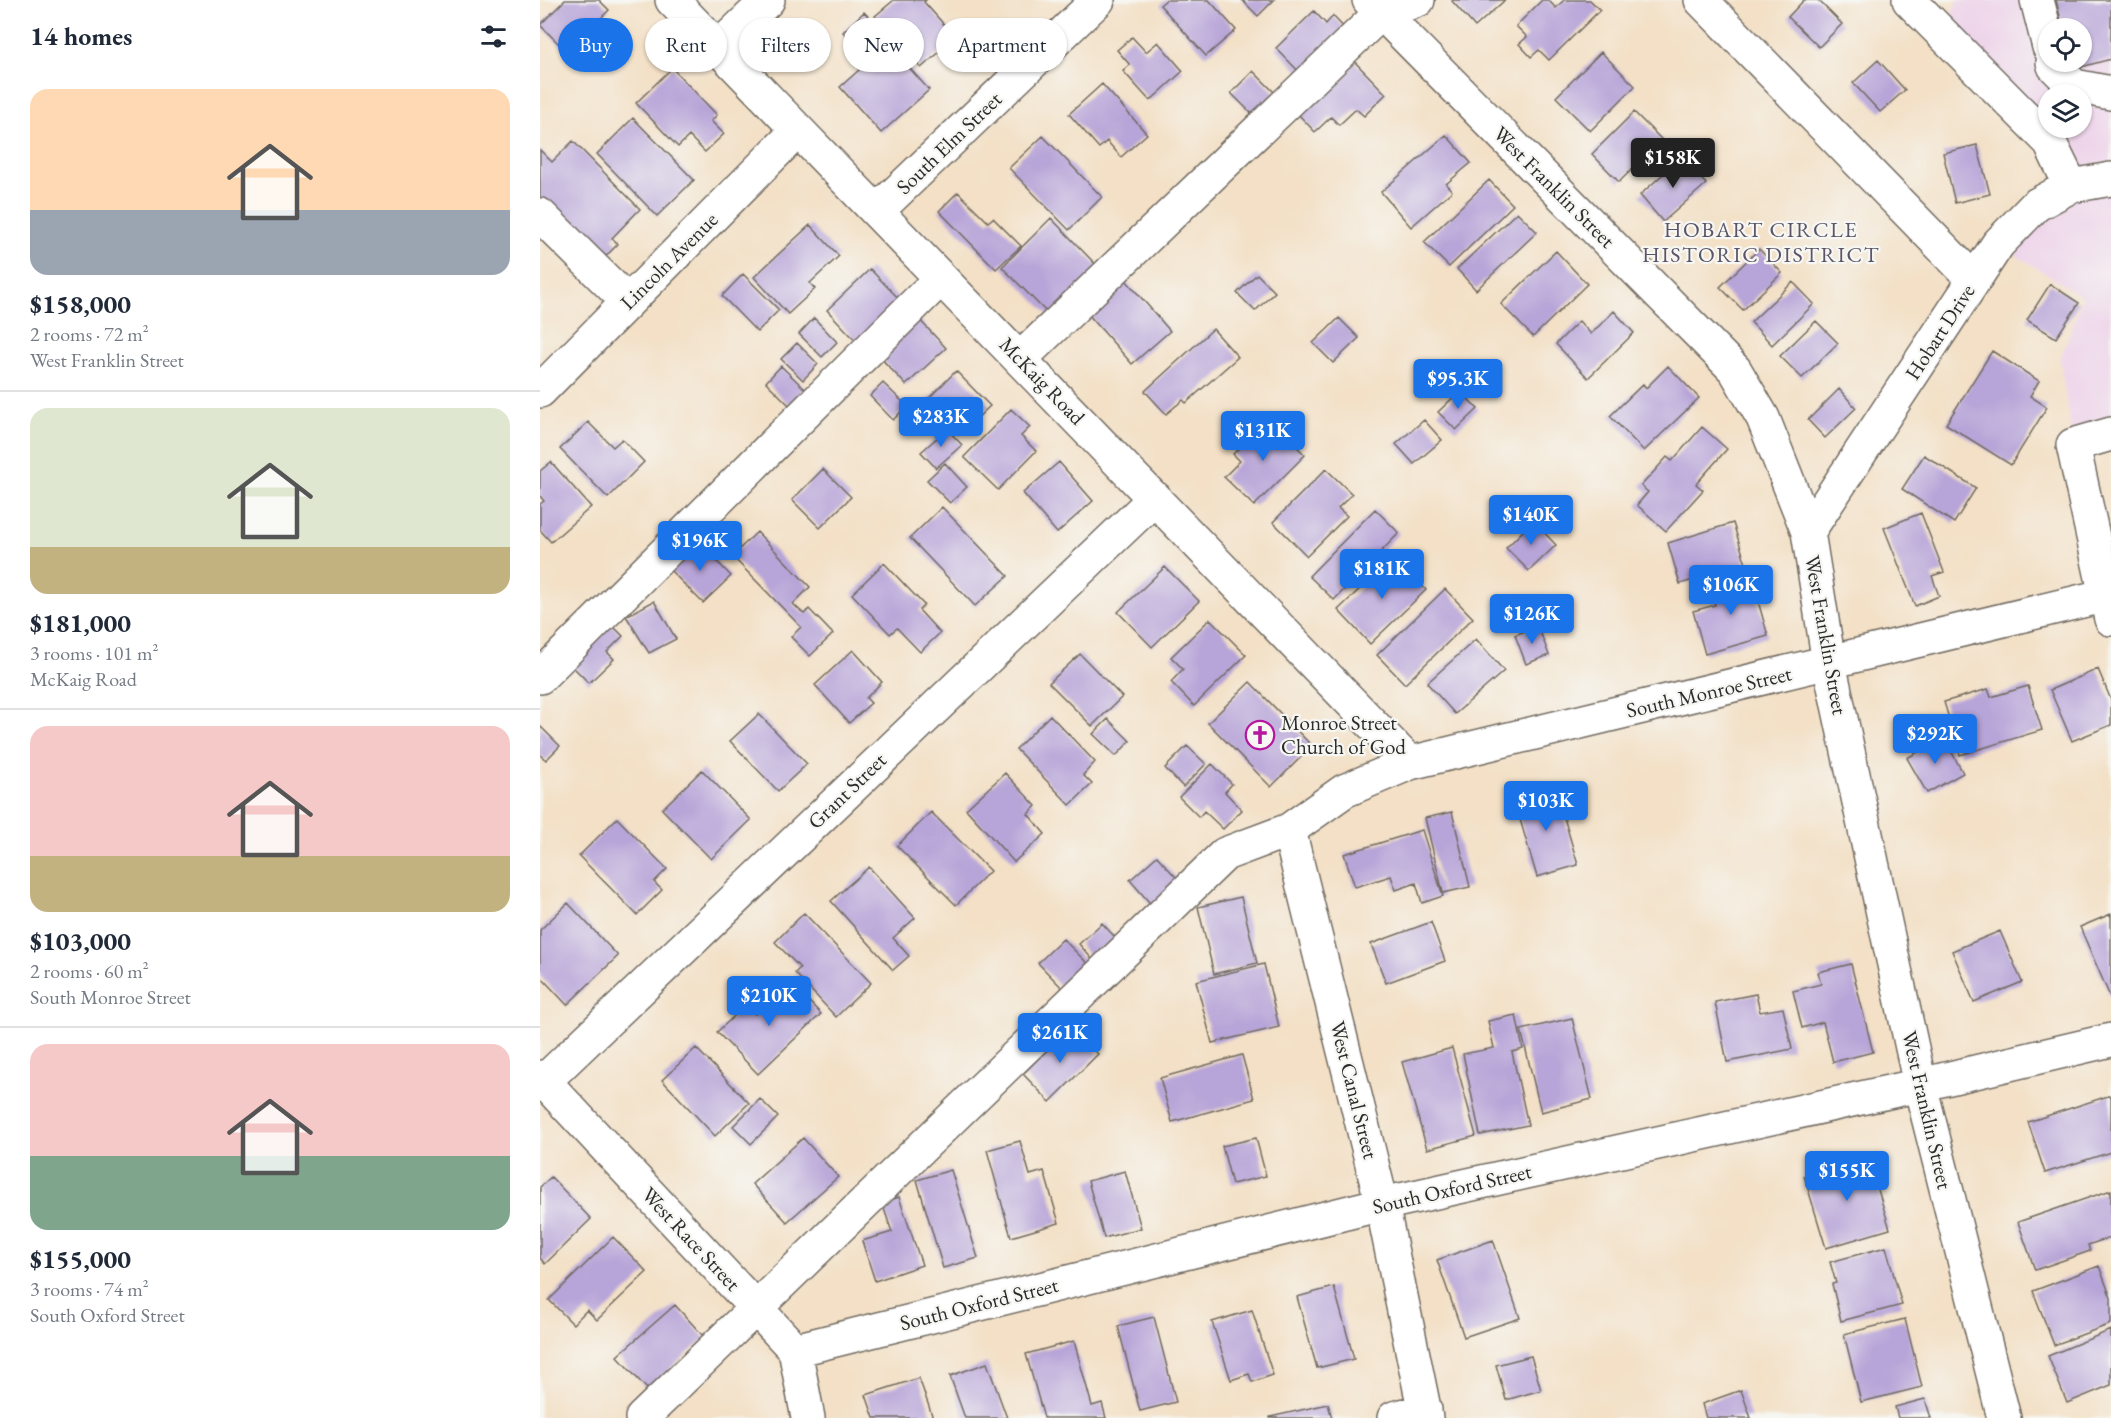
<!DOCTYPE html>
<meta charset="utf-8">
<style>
:root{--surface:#fff;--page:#f6f6f7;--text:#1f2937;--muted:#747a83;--line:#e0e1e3;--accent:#1a73e8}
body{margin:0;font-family:"EB Garamond",serif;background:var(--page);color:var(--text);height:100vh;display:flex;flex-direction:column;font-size:22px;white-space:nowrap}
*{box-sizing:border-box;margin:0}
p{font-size:20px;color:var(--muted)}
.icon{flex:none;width:33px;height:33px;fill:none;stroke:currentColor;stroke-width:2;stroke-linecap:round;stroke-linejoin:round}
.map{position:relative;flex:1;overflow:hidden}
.details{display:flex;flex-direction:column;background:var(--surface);width:540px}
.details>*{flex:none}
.guide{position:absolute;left:18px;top:18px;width:570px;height:54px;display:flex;gap:12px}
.tools{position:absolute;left:1498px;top:18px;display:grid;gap:12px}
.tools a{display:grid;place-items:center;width:54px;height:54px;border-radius:50%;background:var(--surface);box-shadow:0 2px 4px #0004;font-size:30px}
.price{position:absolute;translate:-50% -51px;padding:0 14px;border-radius:6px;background:var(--accent);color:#fff;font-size:20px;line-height:39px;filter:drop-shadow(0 2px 3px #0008)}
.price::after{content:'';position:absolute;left:50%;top:36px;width:18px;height:14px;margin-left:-9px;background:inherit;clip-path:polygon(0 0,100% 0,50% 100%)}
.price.selected{background:#222;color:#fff}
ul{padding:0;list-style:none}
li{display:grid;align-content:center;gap:12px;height:318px;padding:0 30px}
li+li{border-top:2px solid var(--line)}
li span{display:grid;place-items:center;height:186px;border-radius:18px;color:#555}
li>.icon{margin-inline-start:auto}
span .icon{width:108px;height:108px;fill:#fffc;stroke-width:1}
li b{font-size:26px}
h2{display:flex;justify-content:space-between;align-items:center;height:72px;padding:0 30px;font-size:26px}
.pill{padding:0 21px;border-radius:27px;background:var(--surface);box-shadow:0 2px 4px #0004;font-size:21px;line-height:54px}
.pill.selected{background:var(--accent);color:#fff}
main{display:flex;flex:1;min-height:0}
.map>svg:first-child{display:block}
.built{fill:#edd1e9;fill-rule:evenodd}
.building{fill:#b7a4d8}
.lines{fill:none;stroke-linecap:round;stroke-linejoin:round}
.minor-casing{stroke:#716a61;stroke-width:36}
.minor{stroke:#fff;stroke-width:33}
.labels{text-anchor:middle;stroke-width:4.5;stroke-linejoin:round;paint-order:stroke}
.street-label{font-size:21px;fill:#2b2b2b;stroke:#f6f6f2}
.poi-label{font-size:21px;fill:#2b2b2b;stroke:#f6f6f2;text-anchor:start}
.neighbourhood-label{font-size:22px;letter-spacing:1.5px;fill:#5c5568;stroke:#f6f6f2}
</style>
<main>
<section class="details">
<h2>14 homes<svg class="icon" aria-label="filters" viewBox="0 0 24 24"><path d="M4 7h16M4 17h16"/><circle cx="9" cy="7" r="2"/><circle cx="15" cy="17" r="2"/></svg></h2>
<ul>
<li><span style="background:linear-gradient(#ffd9b3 65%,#9aa5b1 0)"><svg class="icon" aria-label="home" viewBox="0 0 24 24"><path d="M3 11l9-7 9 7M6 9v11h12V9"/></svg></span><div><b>$158,000</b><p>2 rooms · 72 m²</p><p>West Franklin Street</p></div></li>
<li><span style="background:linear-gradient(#dfe7d0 75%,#c2b280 0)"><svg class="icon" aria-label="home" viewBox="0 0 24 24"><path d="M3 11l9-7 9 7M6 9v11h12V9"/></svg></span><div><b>$181,000</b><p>3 rooms · 101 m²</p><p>McKaig Road</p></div></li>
<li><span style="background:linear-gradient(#f6c9c9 70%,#c2b280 0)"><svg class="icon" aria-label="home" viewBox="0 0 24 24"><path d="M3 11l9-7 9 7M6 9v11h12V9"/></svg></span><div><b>$103,000</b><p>2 rooms · 60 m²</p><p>South Monroe Street</p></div></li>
<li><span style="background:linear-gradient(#f6c9c9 60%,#7fa58c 0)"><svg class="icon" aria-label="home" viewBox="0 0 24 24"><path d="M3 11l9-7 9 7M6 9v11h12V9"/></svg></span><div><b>$155,000</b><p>3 rooms · 74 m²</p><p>South Oxford Street</p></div></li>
</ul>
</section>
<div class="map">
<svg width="1571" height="1418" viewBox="0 0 1571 1418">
<rect width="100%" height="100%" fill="#f6f6f2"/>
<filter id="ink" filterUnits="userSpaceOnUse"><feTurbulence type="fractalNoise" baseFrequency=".0167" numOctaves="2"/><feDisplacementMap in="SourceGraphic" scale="12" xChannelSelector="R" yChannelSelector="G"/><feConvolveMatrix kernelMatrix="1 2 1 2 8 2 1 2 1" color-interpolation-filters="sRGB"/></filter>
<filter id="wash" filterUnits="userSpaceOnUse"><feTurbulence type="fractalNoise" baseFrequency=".008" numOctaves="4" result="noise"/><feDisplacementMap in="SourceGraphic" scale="24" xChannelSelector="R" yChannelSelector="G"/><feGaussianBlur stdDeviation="1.35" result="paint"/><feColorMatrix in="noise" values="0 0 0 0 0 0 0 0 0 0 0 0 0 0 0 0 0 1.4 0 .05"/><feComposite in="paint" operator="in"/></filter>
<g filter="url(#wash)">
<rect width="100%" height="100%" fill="#f3e0c6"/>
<path class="built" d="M 1418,0 L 1571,0 L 1571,434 L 1533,445 L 1520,359 L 1543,297 L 1458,244 L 1530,186 L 1401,33 ZM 1509,28 L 1542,28 L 1542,62 L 1509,62 ZM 1509,94 L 1542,94 L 1542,128 L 1509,128 Z"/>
<g id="blocks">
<path class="building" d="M 25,0 L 59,0 L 69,10 L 55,24 L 61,30 L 33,58 L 0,25 Z
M 354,0 L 386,0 L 384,2 L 416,38 L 381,68 L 335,16 Z
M 626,0 L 669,0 L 696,30 L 666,56 L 620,5 Z
M 702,0 L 734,0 L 718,16 Z
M 913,0 L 965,0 L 935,27 L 912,1 Z
M 1002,0 L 1008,0 L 1016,8 L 1024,0 L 1050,0 L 1060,10 L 1009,60 L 999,50 L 991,57 L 979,44 L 987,37 L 976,26 Z
M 1264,0 L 1278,0 L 1302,24 L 1279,47 L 1248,17 Z
M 1516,0 L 1571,0 L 1571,59 L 1534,69 L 1532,62 L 1542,62 L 1542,28 L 1523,28 Z
M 774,11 L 786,24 L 793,16 L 810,34 L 765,78 L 736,48 Z
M 324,12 L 345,34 L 324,54 L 303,32 Z
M 592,37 L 606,52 L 618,42 L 643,71 L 610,101 L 583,71 L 590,65 L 577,50 Z
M 348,44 L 389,90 L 341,133 L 300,87 Z
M 1061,52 L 1095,86 L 1050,131 L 1016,97 Z
M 813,60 L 846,94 L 824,116 L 816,109 L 799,125 L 791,117 L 775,132 L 758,114 Z
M 1338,60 L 1365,90 L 1340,112 L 1313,83 Z
M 132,68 L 177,115 L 171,121 L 184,134 L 165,152 L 149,136 L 138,147 L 96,103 Z
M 713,71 L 735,93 L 713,115 L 691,93 Z
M 562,84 L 607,134 L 581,157 L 567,141 L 559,148 L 529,114 Z
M 1094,112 L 1122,140 L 1079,182 L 1052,154 Z
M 93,118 L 154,180 L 117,216 L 57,154 Z
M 906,135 L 931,163 L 906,184 L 912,191 L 871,227 L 841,192 Z
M 503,136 L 562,197 L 529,230 L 469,168 Z
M 33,141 L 100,209 L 72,238 L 78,244 L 62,260 L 0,198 L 0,150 L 12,162 Z
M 1437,145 L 1450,194 L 1415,203 L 1403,153 Z
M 1142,157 L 1166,184 L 1123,222 L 1100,195 Z
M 949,180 L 973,205 L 909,267 L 884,242 Z
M 418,192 L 448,222 L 453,218 L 481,246 L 456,269 L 399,211 Z
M 977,212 L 997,232 L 936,290 L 917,269 Z
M 511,218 L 561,270 L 512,318 L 462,267 Z
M 270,225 L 299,256 L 270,283 L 275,289 L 248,314 L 214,277 Z
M 1219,249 L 1242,273 L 1203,310 L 1180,287 Z
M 1016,251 L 1047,284 L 993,337 L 961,304 Z
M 330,269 L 361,301 L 318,343 L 287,310 Z
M 203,274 L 239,310 L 217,332 L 182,296 Z
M 717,274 L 735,292 L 715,311 L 697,293 Z
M 585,279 L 630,331 L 592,364 L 547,313 Z
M 1253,282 L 1274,304 L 1232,345 L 1211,322 Z
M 1510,284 L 1539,303 L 1516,338 L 1487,320 Z
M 1074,311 L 1094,333 L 1048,378 L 1016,344 L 1039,321 L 1051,334 Z
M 376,316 L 406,348 L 366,385 L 336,353 Z
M 274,318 L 297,342 L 282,357 L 259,334 Z
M 799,318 L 819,338 L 793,363 L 773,343 Z
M 1276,321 L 1298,343 L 1262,378 L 1240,356 Z
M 673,329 L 698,357 L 646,403 L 643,400 L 626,414 L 605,391 Z
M 257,343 L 278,364 L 263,380 L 241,359 Z
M 1452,351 L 1499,381 L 1490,396 L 1507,407 L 1471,465 L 1406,424 Z
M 241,366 L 265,389 L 249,405 L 226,382 Z
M 1128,366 L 1159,398 L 1104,451 L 1070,416 L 1103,384 L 1106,388 Z
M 416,371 L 450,406 L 419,435 L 386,401 Z
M 343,383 L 367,406 L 353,420 L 330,396 Z
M 1299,389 L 1316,408 L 1285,438 L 1268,420 Z
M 920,391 L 938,409 L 916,430 L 898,412 Z
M 471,409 L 490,427 L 481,436 L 496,451 L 458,490 L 424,457 Z
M 729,418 L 765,455 L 714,506 L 684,477 L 700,461 L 693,454 Z
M 884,420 L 902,440 L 874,464 L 856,444 Z
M 48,422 L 73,447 L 82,439 L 104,462 L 68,498 L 20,449 Z
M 1162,427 L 1187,449 L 1156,484 L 1163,490 L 1126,531 L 1097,505 L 1108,492 L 1101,486 L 1127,457 L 1132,461 Z
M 407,429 L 422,445 L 396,468 L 381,452 Z
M 1384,455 L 1436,488 L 1414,523 L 1362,489 Z
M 11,462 L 51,507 L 11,542 L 0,530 L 0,504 L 4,501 L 0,496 L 0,471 Z
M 519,462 L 553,501 L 517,533 L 483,493 Z
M 405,463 L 427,487 L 410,503 L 387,480 Z
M 283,469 L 311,497 L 280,528 L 252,500 Z
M 786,469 L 812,494 L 798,508 L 807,516 L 767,556 L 733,522 Z
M 402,507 L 468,576 L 435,606 L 370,538 Z
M 835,509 L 859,533 L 794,600 L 769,576 Z
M 1381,513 L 1404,572 L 1392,576 L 1399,596 L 1375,606 L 1344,528 Z
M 993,521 L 1016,545 L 989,571 L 966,548 Z
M 1193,523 L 1206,564 L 1140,584 L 1128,543 Z
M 217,532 L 270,587 L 253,604 L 264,614 L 269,609 L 293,634 L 270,656 L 251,637 L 261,627 L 192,556 Z
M 157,541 L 191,576 L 163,603 L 129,569 Z
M 854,556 L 886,590 L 830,644 L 798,610 Z
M 344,563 L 384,605 L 379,610 L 400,633 L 380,652 L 357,628 L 350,634 L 312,594 Z
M 625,567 L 659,601 L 612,647 L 578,612 Z
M 1210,573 L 1228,636 L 1165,654 L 1153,611 L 1175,605 L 1169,585 Z
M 905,589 L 933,618 L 865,684 L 837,655 Z
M 114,601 L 136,639 L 109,653 L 86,616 Z
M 670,619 L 706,655 L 654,706 L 631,682 L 643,669 L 631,657 Z
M 70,623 L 83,636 L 67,652 L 74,659 L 49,683 L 29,663 Z
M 998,626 L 1009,655 L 986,664 L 975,635 Z
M 936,639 L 964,671 L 915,714 L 887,683 Z
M 313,650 L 342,682 L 326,698 L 331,703 L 309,723 L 275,685 Z
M 540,654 L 582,697 L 552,726 L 509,683 Z
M 1558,669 L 1571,700 L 1571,725 L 1532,741 L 1510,690 Z
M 710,682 L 772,746 L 731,787 L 668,723 Z
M 1488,686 L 1502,730 L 1420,755 L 1404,702 L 1448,689 L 1451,697 Z
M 219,714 L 267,764 L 238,791 L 190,741 Z
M 510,715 L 555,762 L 543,775 L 552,784 L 530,805 L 476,749 Z
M 568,719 L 590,741 L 576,756 L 553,734 Z
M 0,726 L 20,746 L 6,760 L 0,755 Z
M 1404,738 L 1423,773 L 1387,793 L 1367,758 Z
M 647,746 L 666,764 L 643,787 L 625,768 Z
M 672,764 L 692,784 L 685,792 L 702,810 L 683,829 L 664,811 L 659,817 L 639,797 Z
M 162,770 L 211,820 L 171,859 L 122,809 Z
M 465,773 L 496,806 L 488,814 L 505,834 L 474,862 L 426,809 Z
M 1015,787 L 1038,865 L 997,877 L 974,799 Z
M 391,812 L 450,871 L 416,905 L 357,846 Z
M 912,812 L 930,887 L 903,893 L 885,818 Z
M 77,818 L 127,869 L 114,882 L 122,890 L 97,915 L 39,856 Z
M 882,830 L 903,896 L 882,903 L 876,883 L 856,890 L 851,876 L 815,887 L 804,854 Z
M 617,856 L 643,885 L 615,909 L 590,880 Z
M 329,867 L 375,918 L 353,938 L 369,956 L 353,970 L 291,901 Z
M 701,897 L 717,963 L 674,974 L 658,907 Z
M 28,903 L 78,956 L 27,1005 L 0,976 L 0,930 Z
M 264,913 L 331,983 L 296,1017 L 255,973 L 260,968 L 235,942 Z
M 1571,914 L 1571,999 L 1540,927 Z
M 891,922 L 905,961 L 846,983 L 831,944 Z
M 562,923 L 583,946 L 559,967 L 539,944 Z
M 1460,931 L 1482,982 L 1434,1002 L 1412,951 Z
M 523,939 L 551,967 L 526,992 L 498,963 Z
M 724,964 L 739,1027 L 672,1043 L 656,981 Z
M 1311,964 L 1333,1052 L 1293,1062 L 1283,1022 L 1262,1028 L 1253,991 L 1281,984 L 1278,972 Z
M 249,981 L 281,1014 L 218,1074 L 177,1032 L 206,1005 L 215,1014 Z
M 1216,994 L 1220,1012 L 1243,1008 L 1252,1049 L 1187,1062 L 1175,1002 Z
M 976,1015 L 983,1049 L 972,1052 L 988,1125 L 940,1135 L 923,1054 L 954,1048 L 948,1021 Z
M 1032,1018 L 1052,1099 L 1001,1112 L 981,1030 Z
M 531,1026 L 558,1054 L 510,1102 L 483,1074 Z
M 156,1048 L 209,1103 L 175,1136 L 122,1080 Z
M 912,1048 L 936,1136 L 887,1149 L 862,1062 Z
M 702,1055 L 714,1099 L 632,1122 L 620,1078 Z
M 1571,1095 L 1571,1152 L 1505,1173 L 1488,1122 Z
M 220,1099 L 238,1117 L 211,1144 L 193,1126 Z
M 263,1138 L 298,1177 L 247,1222 L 212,1184 Z
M 716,1138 L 726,1176 L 692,1184 L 682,1146 Z
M 480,1141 L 490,1175 L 504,1171 L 519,1223 L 471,1237 L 447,1150 Z
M 1328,1157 L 1350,1229 L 1286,1248 L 1264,1176 Z
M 411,1170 L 438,1258 L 403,1268 L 377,1180 Z
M 585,1171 L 601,1228 L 564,1238 L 548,1181 Z
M 11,1177 L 51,1219 L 5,1264 L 0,1258 L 0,1187 Z
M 1571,1190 L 1571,1237 L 1548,1245 L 1550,1251 L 1495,1270 L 1478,1222 Z
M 359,1197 L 382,1265 L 335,1281 L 322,1241 L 352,1232 L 342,1203 Z
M 73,1237 L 107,1272 L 57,1320 L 47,1310 L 33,1324 L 9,1300 Z
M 953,1240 L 980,1318 L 924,1337 L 897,1260 Z
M 1346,1247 L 1362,1305 L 1301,1321 L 1292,1284 L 1296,1283 L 1290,1262 Z
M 1559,1266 L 1571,1298 L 1571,1324 L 1514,1345 L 1493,1291 Z
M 794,1287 L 814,1359 L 777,1368 L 757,1297 Z
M 135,1305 L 165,1338 L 107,1389 L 77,1356 Z
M 712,1310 L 733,1375 L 712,1382 L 709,1374 L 691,1380 L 672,1322 Z
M 614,1317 L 636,1402 L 600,1411 L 578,1326 Z
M 1365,1319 L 1382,1387 L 1321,1402 L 1304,1334 Z
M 1571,1330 L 1571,1385 L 1527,1403 L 1508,1356 Z
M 534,1341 L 552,1406 L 562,1403 L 566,1418 L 504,1418 L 486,1354 Z
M 991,1356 L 1001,1390 L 966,1400 L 956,1365 Z
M 447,1363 L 467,1418 L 425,1418 L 410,1376 Z
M 379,1378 L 393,1418 L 334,1418 L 326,1395 Z
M 1201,1390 L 1211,1418 L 1166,1418 L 1162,1404 Z
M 1385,1399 L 1391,1418 L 1358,1418 L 1355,1407 Z
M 788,1404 L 792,1418 L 730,1418 L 730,1417 Z"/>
</g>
</g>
<g filter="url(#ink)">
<use href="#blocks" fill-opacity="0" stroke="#716a61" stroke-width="1.5"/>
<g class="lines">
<g class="minor-casing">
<path id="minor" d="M 132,0 L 870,763
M 829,0 L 1195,370 L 1223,418 L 1268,532 L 1289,663 L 1380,1085 L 1464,1418
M 1161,0 L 1434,280
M 1369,0 L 1509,141 L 1531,186
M 1497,0 L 1509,47
M 178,48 L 228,0
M 1513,62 L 1514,66 L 1534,86 L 1571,93
M 337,211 L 558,0
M 0,215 L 88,302
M 480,359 L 841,13 L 878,0
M 0,391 L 257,131
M 1571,434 L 1533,445 L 1571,619
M 1268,532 L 1458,244 L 1496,205 L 1531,186 L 1571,179
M 0,677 L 401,278
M 0,1077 L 255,1350 L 268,1418
M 0,1085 L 615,498
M 255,1350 L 842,1204 L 1380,1085 L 1571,1040
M 102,1418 L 685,854 L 749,830
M 854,1418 L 885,1410
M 886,1418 L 842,1204 L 749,830 L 804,791 L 870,763 L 1571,594"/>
</g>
<use href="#minor" class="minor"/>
</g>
</g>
<defs>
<g id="church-ring" transform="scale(1.5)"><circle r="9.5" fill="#f6f6f2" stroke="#b5179e" stroke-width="1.5"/><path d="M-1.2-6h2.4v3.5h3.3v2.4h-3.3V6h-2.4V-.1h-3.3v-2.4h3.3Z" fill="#b5179e"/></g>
</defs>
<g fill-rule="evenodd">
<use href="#church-ring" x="720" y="735"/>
</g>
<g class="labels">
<g class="street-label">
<text transform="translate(409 143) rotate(-44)" y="7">South Elm Street</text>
<text transform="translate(1014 187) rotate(45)" y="7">West Franklin Street</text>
<text transform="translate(129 261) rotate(-45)" y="7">Lincoln Avenue</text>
<text transform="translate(1400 332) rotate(-57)" y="7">Hobart Drive</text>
<text transform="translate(502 381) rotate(46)" y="7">McKaig Road</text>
<text transform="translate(1286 635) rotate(80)" y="7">West Franklin Street</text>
<text transform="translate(1169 692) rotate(-13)" y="7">South Monroe Street</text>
<text transform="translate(307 791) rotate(-44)" y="7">Grant Street</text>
<text transform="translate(814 1090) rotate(76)" y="7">West Canal Street</text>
<text transform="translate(1387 1110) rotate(77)" y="7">West Franklin Street</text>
<text transform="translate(912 1189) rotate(-13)" y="7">South Oxford Street</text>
<text transform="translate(151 1239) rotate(47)" y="7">West Race Street</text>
<text transform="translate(439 1304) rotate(-14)" y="7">South Oxford Street</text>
</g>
<g class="poi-label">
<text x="741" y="730">Monroe Street<tspan x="741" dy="24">Church of God</tspan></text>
</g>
<g class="neighbourhood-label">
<text x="1221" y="237">HOBART CIRCLE<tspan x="1221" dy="25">HISTORIC DISTRICT</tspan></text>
</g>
</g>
</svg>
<div class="tools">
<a><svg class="icon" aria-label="locate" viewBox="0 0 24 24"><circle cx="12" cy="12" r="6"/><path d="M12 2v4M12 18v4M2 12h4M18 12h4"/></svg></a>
<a><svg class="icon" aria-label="layers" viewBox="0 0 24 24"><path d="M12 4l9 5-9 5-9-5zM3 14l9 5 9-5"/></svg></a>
</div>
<b class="price selected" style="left:1133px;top:189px">$158K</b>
<b class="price" style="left:918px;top:410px">$95.3K</b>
<b class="price" style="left:401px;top:448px">$283K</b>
<b class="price" style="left:723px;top:462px">$131K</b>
<b class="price" style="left:991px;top:546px">$140K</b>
<b class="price" style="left:160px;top:572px">$196K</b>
<b class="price" style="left:842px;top:600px">$181K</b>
<b class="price" style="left:1191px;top:616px">$106K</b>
<b class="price" style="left:992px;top:645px">$126K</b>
<b class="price" style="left:1395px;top:765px">$292K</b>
<b class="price" style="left:1006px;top:832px">$103K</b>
<b class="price" style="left:229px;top:1027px">$210K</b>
<b class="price" style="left:520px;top:1064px">$261K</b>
<b class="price" style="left:1307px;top:1202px">$155K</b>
<div class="guide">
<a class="pill selected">Buy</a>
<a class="pill">Rent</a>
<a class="pill">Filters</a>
<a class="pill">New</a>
<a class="pill">Apartment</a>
</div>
</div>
</main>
